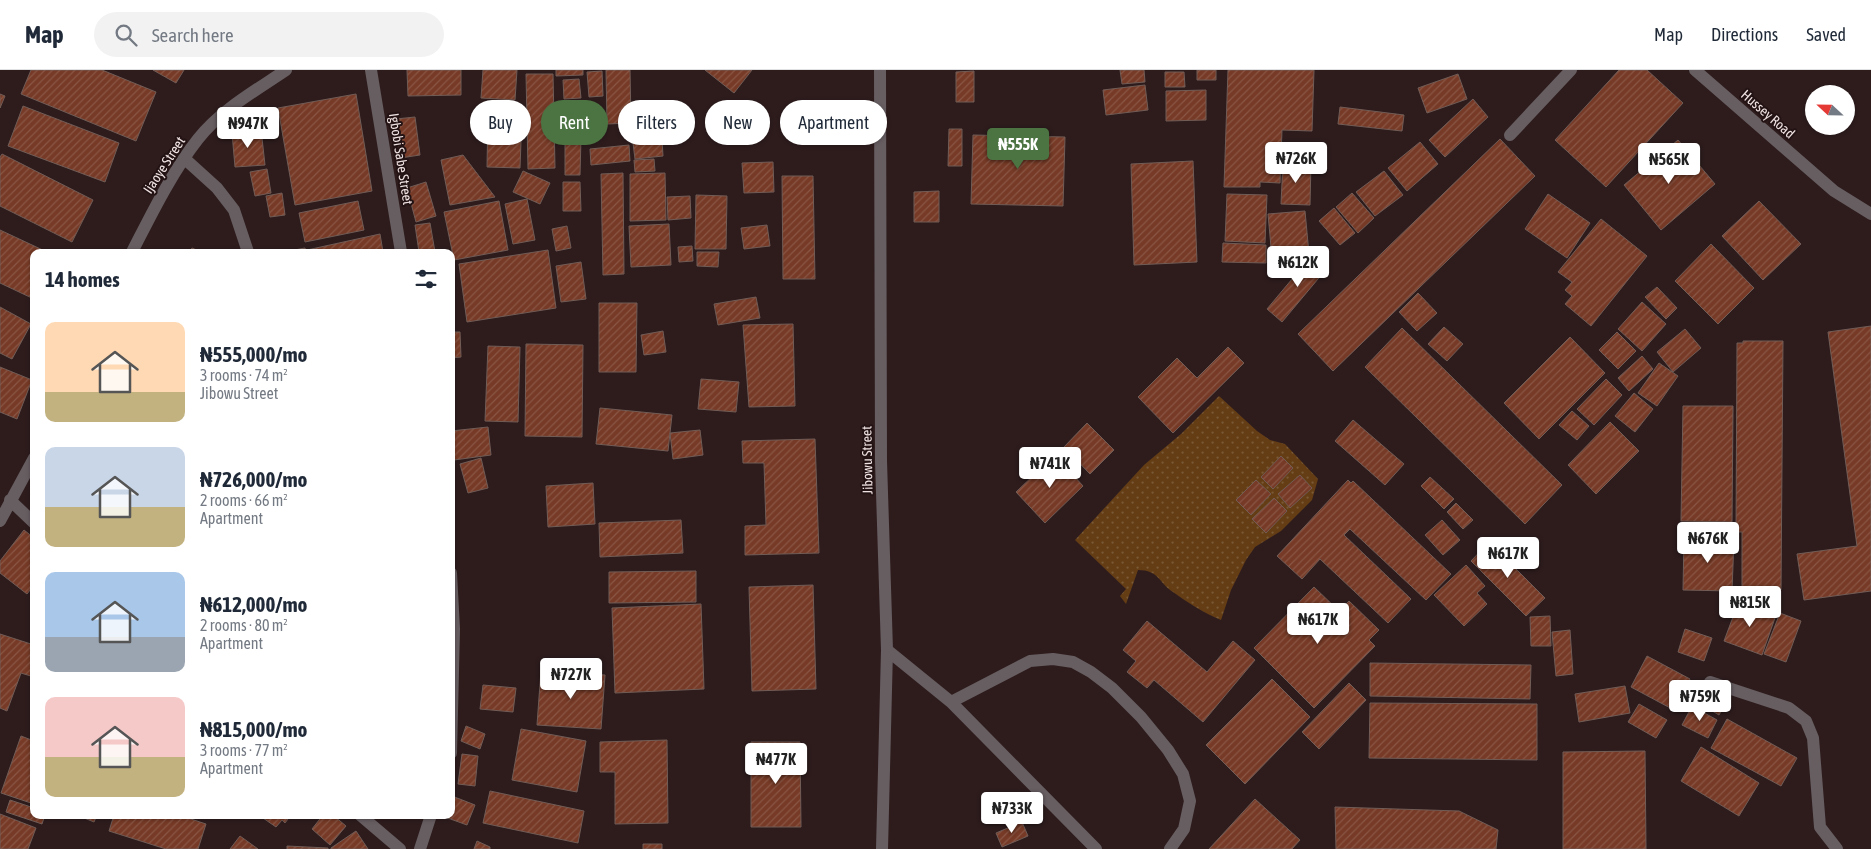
<!DOCTYPE html>
<meta charset="utf-8">
<style>
:root{--surface:#fff;--page:#f2f2f3;--text:#1f2937;--muted:#747a83;--line:#e0e1e3;--accent:#4b7442}
body{margin:0;font-family:"Asap Condensed",sans-serif;background:var(--page);color:var(--text);height:100vh;display:flex;flex-direction:column;font-size:19px;white-space:nowrap}
*{box-sizing:border-box;margin:0}
p{font-size:16px;color:var(--muted)}
.icon{flex:none;width:28px;height:28px;fill:none;stroke:currentColor;stroke-width:2;stroke-linecap:round;stroke-linejoin:round}
.map{position:relative;flex:1;overflow:hidden}
.sheet{position:absolute;left:30px;top:179px;width:425px;height:570px;display:flex;flex-direction:column;background:var(--surface);border-radius:10px;box-shadow:0 1px 4px #0004}
.sheet>*{flex:none}
.top-card{position:absolute;left:470px;top:30px;width:475px;height:45px;display:flex;gap:10px}
.needle{width:32px;rotate:292deg}
.buttons{position:absolute;left:1805px;top:15px;display:grid;gap:10px}
.buttons a{display:grid;place-items:center;width:50px;height:50px;border-radius:50%;background:var(--surface);box-shadow:0 1px 4px #0004;font-size:25px}
.price{position:absolute;translate:-50% -42px;padding:0 11px;border-radius:5px;background:#fff;color:#222;font-size:16px;line-height:32px;filter:drop-shadow(0 1px 2px #0008)}
.price::after{content:'';position:absolute;left:50%;top:30px;width:15px;height:11px;margin-left:-8px;background:inherit;clip-path:polygon(0 0,100% 0,50% 100%)}
.price.current{background:var(--accent);color:#fff}
ul{padding:0;list-style:none}
li{display:flex;align-items:center;gap:15px;height:125px;padding:0 15px}
li span{display:grid;place-items:center;flex:none;width:140px;height:100px;border-radius:10px;color:#555}
li>.icon{margin-inline-start:auto}
span .icon{width:60px;height:60px;fill:#fffc;stroke-width:1}
li b{font-size:21px}
h2{display:flex;justify-content:space-between;align-items:center;height:60px;padding:0 15px;font-size:21px}
.pill{padding:0 18px;border-radius:22px;background:var(--surface);box-shadow:0 1px 4px #0004;font-size:18px;line-height:45px}
.pill.current{background:var(--accent);color:#fff}
header{display:flex;align-items:center;gap:30px;box-sizing:border-box;height:70px;padding:0 25px;background:var(--surface);border-bottom:1px solid var(--line)}
header strong{font-size:24px}
nav{display:flex;gap:28px;margin-inline-start:auto;font-size:18px}
.search{width:350px;height:45px;background:var(--page);display:flex;align-items:center;gap:12px;box-sizing:border-box;padding:0 18px;border-radius:28px;color:var(--muted);font-size:19px}
.map>svg:first-child{display:block}
.grass{fill:url(#grass-dots)}
.building{fill:url(#building-hatch);stroke:#715c56}
.lines{fill:none;stroke-linecap:round;stroke-linejoin:round}
.minor{stroke:#675e62;stroke-width:12}
.labels{text-anchor:middle;stroke-width:4;stroke-linejoin:round;paint-order:stroke}
.street-label{font-size:14px;fill:#efe2e2;stroke:#241314}
</style>
<header>
<strong>Map</strong>
<div class="search"><svg class="icon" aria-label="search" viewBox="0 0 24 24"><circle cx="10" cy="10" r="6"/><path d="M15 15l6 6"/></svg>Search here</div>
<nav><a>Map</a><a>Directions</a><a>Saved</a></nav>
</header>
<div class="map">
<svg width="1871" height="779" viewBox="0 0 1871 779">
<defs>
<pattern id="grass-dots" width="8" height="8" patternUnits="userSpaceOnUse" patternTransform="scale(1.25)"><rect width="8" height="8" fill="#643d14"/><path d="M2 2h.1M6 6h.1" fill="none" stroke="#7a5936" stroke-width="1.8" stroke-linecap="round"/></pattern>
<pattern id="building-hatch" width="6" height="6" patternUnits="userSpaceOnUse" patternTransform="scale(1.25)"><rect width="6" height="6" fill="#763a26"/><path d="M-1 1l2-2M0 6l6-6M5 7l2-2" fill="none" stroke="#8a5645"/></pattern>
</defs>
<rect width="100%" height="100%" fill="#2e1c1d"/>
<path class="grass" d="M 1219,326 L 1257,361 L 1270,370 L 1285,374 L 1318,409 L 1312,430 L 1281,461 L 1255,477 L 1246,490 L 1231,520 L 1221,550 C 1204,543 1188,533 1173,522 C 1159,513 1159,500 1138,500 L 1126,534 L 1120,526 L 1126,519 L 1075,470 L 1144,395 L 1181,364 Z"/>
<path class="building" d="M 31,0 L 102,0 L 156,22 L 136,71 L 21,24 Z
M 153,0 L 184,0 L 176,13 Z
M 407,0 L 461,0 L 461,25 L 408,26 Z
M 483,0 L 517,0 L 515,30 L 481,28 Z
M 556,0 L 583,0 L 583,5 L 556,6 Z
M 606,0 L 630,0 L 631,53 L 607,54 Z
M 705,0 L 752,0 L 734,23 Z
M 1120,0 L 1144,0 L 1145,12 L 1122,14 Z
M 1197,0 L 1216,0 L 1216,10 L 1197,10 Z
M 1228,0 L 1314,0 L 1312,61 L 1282,60 L 1280,113 L 1260,112 L 1260,117 L 1224,117 Z
M 1619,0 L 1647,0 L 1683,33 L 1606,117 L 1555,70 Z
M 602,1 L 603,26 L 589,27 L 587,2 Z
M 974,1 L 974,32 L 956,32 L 956,2 Z
M 1165,2 L 1184,2 L 1185,17 L 1165,17 Z
M 526,4 L 553,4 L 555,98 L 528,99 Z
M 1458,4 L 1467,29 L 1427,43 L 1418,18 Z
M 579,9 L 581,28 L 564,29 L 563,10 Z
M 1145,15 L 1148,40 L 1106,45 L 1103,20 Z
M 1206,20 L 1206,50 L 1166,51 L 1166,21 Z
M 0,24 L 5,26 L 0,38 Z
M 356,24 L 372,121 L 295,135 L 278,38 Z
M 1473,29 L 1488,47 L 1445,87 L 1429,70 Z
M 559,32 L 579,32 L 578,65 L 558,65 Z
M 23,36 L 119,73 L 105,112 L 8,76 Z
M 1340,37 L 1404,45 L 1402,61 L 1338,54 Z
M 488,44 L 522,44 L 520,98 L 487,97 Z
M 415,47 L 420,85 L 400,88 L 396,49 Z
M 261,59 L 265,95 L 235,97 L 232,63 Z
M 949,59 L 962,59 L 962,96 L 948,96 Z
M 973,65 L 1065,67 L 1063,136 L 971,134 Z
M 565,68 L 581,68 L 580,105 L 565,105 Z
M 1500,69 L 1535,106 L 1333,301 L 1298,264 Z
M 662,70 L 663,86 L 635,89 L 633,73 Z
M 1678,70 L 1715,114 L 1661,160 L 1624,115 Z
M 1420,72 L 1438,94 L 1407,121 L 1388,98 Z
M 629,75 L 630,91 L 591,95 L 590,79 Z
M 2,84 L 93,130 L 72,172 L 0,136 L 0,87 Z
M 463,85 L 495,127 L 450,135 L 441,90 Z
M 654,89 L 655,101 L 635,102 L 634,90 Z
M 1193,91 L 1197,192 L 1134,195 L 1131,94 Z
M 773,92 L 774,122 L 744,123 L 742,93 Z
M 1283,92 L 1311,93 L 1310,135 L 1281,134 Z
M 267,99 L 271,123 L 255,126 L 250,102 Z
M 523,101 L 550,113 L 540,134 L 513,122 Z
M 1384,101 L 1403,125 L 1375,146 L 1356,122 Z
M 623,103 L 624,204 L 603,205 L 601,104 Z
M 665,103 L 666,150 L 630,151 L 630,104 Z
M 782,106 L 813,106 L 815,209 L 783,209 Z
M 426,112 L 436,146 L 416,152 L 407,118 Z
M 563,112 L 580,112 L 581,141 L 563,141 Z
M 939,121 L 939,152 L 914,152 L 914,122 Z
M 282,123 L 285,145 L 270,147 L 266,126 Z
M 1352,123 L 1374,148 L 1358,163 L 1336,137 Z
M 1227,124 L 1267,125 L 1265,173 L 1225,171 Z
M 1548,124 L 1590,153 L 1567,188 L 1525,159 Z
M 696,125 L 727,126 L 726,179 L 695,179 Z
M 690,126 L 691,148 L 668,150 L 667,127 Z
M 527,129 L 535,170 L 513,174 L 505,134 Z
M 358,131 L 364,160 L 305,172 L 299,143 Z
M 499,131 L 508,180 L 454,190 L 444,142 Z
M 1759,131 L 1801,174 L 1763,210 L 1722,166 Z
M 1334,138 L 1355,163 L 1340,175 L 1319,151 Z
M 1305,141 L 1309,184 L 1272,188 L 1268,144 Z
M 1601,149 L 1647,186 L 1591,256 L 1565,234 L 1572,226 L 1565,220 L 1572,212 L 1558,202 Z
M 430,153 L 435,182 L 419,182 L 415,155 Z
M 669,154 L 671,195 L 631,197 L 629,156 Z
M 767,155 L 770,176 L 744,179 L 741,158 Z
M 567,156 L 571,178 L 556,181 L 552,159 Z
M 0,160 L 47,182 L 34,182 L 34,229 L 0,213 Z
M 380,164 L 383,182 L 308,182 L 307,180 Z
M 1223,173 L 1266,175 L 1266,193 L 1222,192 Z
M 1711,174 L 1754,218 L 1718,254 L 1675,211 Z
M 692,176 L 693,191 L 679,192 L 678,177 Z
M 192,178 L 201,182 L 189,182 Z
M 305,178 L 306,182 L 290,182 L 289,181 Z
M 548,180 L 556,238 L 467,252 L 459,194 Z
M 697,182 L 719,182 L 718,197 L 697,196 Z
M 1313,184 L 1328,197 L 1282,252 L 1267,239 Z
M 581,192 L 586,229 L 561,232 L 556,196 Z
M 1657,217 L 1677,238 L 1666,249 L 1645,227 Z
M 1418,223 L 1437,243 L 1417,261 L 1399,242 Z
M 756,227 L 760,248 L 718,255 L 714,234 Z
M 1642,232 L 1666,254 L 1642,281 L 1618,259 Z
M 599,233 L 637,233 L 636,302 L 599,302 Z
M 0,237 L 31,254 L 12,289 L 0,283 Z
M 793,254 L 795,336 L 749,337 L 743,255 Z
M 1871,256 L 1871,521 L 1804,530 L 1797,484 L 1857,476 L 1828,262 Z
M 1444,257 L 1463,274 L 1447,291 L 1428,274 Z
M 1402,258 L 1562,415 L 1525,454 L 1365,297 Z
M 1685,259 L 1701,278 L 1673,302 L 1657,282 Z
M 663,261 L 666,282 L 644,285 L 641,265 Z
M 451,262 L 460,262 L 461,287 L 451,288 Z
M 1617,262 L 1636,281 L 1618,299 L 1599,280 Z
M 1570,267 L 1605,303 L 1539,369 L 1504,333 Z
M 1743,271 L 1783,271 L 1781,520 L 1742,520 L 1742,462 L 1736,462 L 1737,273 L 1743,273 Z
M 526,274 L 583,275 L 582,367 L 525,366 Z
M 488,276 L 520,277 L 518,352 L 485,351 Z
M 1228,277 L 1244,293 L 1173,363 L 1138,327 L 1177,288 L 1197,308 Z
M 1642,286 L 1653,299 L 1629,321 L 1618,308 Z
M 1659,293 L 1678,306 L 1657,336 L 1638,323 Z
M 0,297 L 32,310 L 17,349 L 0,342 Z
M 701,309 L 739,312 L 736,342 L 698,339 Z
M 1606,309 L 1622,325 L 1594,355 L 1577,339 Z
M 1634,323 L 1653,339 L 1635,362 L 1615,346 Z
M 1683,336 L 1733,336 L 1732,452 L 1681,451 Z
M 600,338 L 672,345 L 668,381 L 596,374 Z
M 1572,341 L 1589,356 L 1577,370 L 1559,355 Z
M 1353,350 L 1404,394 L 1385,415 L 1335,371 Z
M 1610,352 L 1639,381 L 1596,424 L 1568,395 Z
M 1087,353 L 1114,380 L 1090,404 L 1064,377 Z
M 488,357 L 491,385 L 454,390 L 451,361 Z
M 700,360 L 703,385 L 673,389 L 670,363 Z
M 815,369 L 819,483 L 745,485 L 745,456 L 766,455 L 764,393 L 743,393 L 742,371 Z
M 1055,385 L 1083,416 L 1045,453 L 1016,422 Z
M 1281,386 L 1293,398 L 1273,419 L 1261,407 Z
M 481,388 L 488,418 L 468,423 L 460,394 Z
M 1300,405 L 1312,418 L 1290,438 L 1278,424 Z
M 1430,407 L 1454,429 L 1444,439 L 1421,416 Z
M 1256,410 L 1271,424 L 1251,445 L 1236,430 Z
M 1348,410 L 1351,413 L 1353,411 L 1451,504 L 1426,530 L 1350,459 L 1344,465 L 1411,529 L 1388,553 L 1320,489 L 1302,509 L 1277,486 Z
M 593,413 L 595,454 L 548,457 L 546,416 Z
M 1274,428 L 1287,441 L 1266,463 L 1252,449 Z
M 1456,433 L 1473,450 L 1463,459 L 1447,442 Z
M 681,450 L 683,483 L 600,487 L 599,453 Z
M 1442,450 L 1460,470 L 1443,485 L 1425,465 Z
M 24,460 L 34,468 L 34,515 L 27,524 L 0,503 L 0,491 Z
M 1684,468 L 1734,469 L 1732,521 L 1683,520 Z
M 1489,472 L 1545,528 L 1526,546 L 1471,491 Z
M 1466,495 L 1485,516 L 1477,523 L 1487,534 L 1464,556 L 1434,525 Z
M 696,501 L 696,532 L 609,533 L 609,502 Z
M 813,515 L 816,619 L 752,621 L 749,517 Z
M 1314,517 L 1339,541 L 1349,531 L 1379,560 L 1369,570 L 1375,576 L 1314,638 L 1254,578 Z
M 1739,531 L 1776,545 L 1762,585 L 1724,571 Z
M 701,534 L 704,619 L 615,623 L 612,538 Z
M 1780,543 L 1801,551 L 1786,592 L 1764,584 Z
M 1550,546 L 1551,576 L 1531,576 L 1530,547 Z
M 1147,551 L 1207,602 L 1233,571 L 1255,590 L 1203,652 L 1154,610 L 1147,618 L 1127,602 L 1136,591 L 1123,580 Z
M 1685,559 L 1712,568 L 1704,591 L 1678,582 Z
M 1570,560 L 1573,604 L 1556,606 L 1552,562 Z
M 0,564 L 34,575 L 34,607 L 21,603 L 7,641 L 0,638 Z
M 1647,586 L 1690,609 L 1674,640 L 1631,617 Z
M 1370,593 L 1531,595 L 1530,629 L 1370,626 Z
M 541,600 L 605,605 L 601,659 L 537,655 Z
M 1272,609 L 1310,647 L 1245,714 L 1206,675 Z
M 1349,613 L 1366,630 L 1319,679 L 1302,662 Z
M 483,615 L 516,618 L 513,642 L 480,639 Z
M 1625,616 L 1630,643 L 1579,652 L 1575,624 Z
M 1706,616 L 1728,629 L 1719,645 L 1697,632 Z
M 1370,633 L 1537,634 L 1537,690 L 1369,688 Z
M 1639,634 L 1667,650 L 1656,668 L 1628,652 Z
M 1692,636 L 1717,650 L 1708,668 L 1682,655 Z
M 1727,649 L 1797,688 L 1781,716 L 1711,678 Z
M 466,656 L 485,664 L 480,679 L 461,671 Z
M 521,659 L 586,671 L 577,722 L 512,710 Z
M 21,666 L 34,671 L 34,734 L 1,723 Z
M 667,670 L 668,753 L 615,754 L 615,702 L 600,702 L 600,672 Z
M 751,672 L 800,672 L 801,757 L 751,757 Z
M 1701,677 L 1759,713 L 1739,746 L 1681,711 Z
M 1645,681 L 1646,779 L 1563,779 L 1563,682 Z
M 462,684 L 478,686 L 475,716 L 458,714 Z
M 490,721 L 584,741 L 578,773 L 483,753 Z
M 452,726 L 475,735 L 467,755 L 445,747 L 445,745 L 451,745 Z
M 1255,729 L 1300,770 L 1292,779 L 1209,779 Z
M 10,730 L 34,738 L 34,745 L 45,745 L 42,754 L 6,742 Z
M 1335,737 L 1459,741 L 1498,760 L 1496,779 L 1336,779 Z
M 0,744 L 36,758 L 28,779 L 0,779 Z
M 77,745 L 97,745 L 94,752 Z
M 114,745 L 179,745 L 206,754 L 198,779 L 166,779 L 109,761 Z
M 265,745 L 291,745 L 285,753 L 282,750 L 276,757 L 263,748 Z
M 323,745 L 333,745 L 346,756 L 330,775 L 312,759 Z
M 1022,752 L 1028,766 L 1002,777 L 996,763 Z
M 356,761 L 368,779 L 331,779 L 331,778 Z
M 240,766 L 258,779 L 230,779 Z
M 477,771 L 490,777 L 490,779 L 474,779 Z
M 643,774 L 662,774 L 662,779 L 643,779 Z
M 287,776 L 328,778 L 328,779 L 287,779 Z"/>
<g class="lines">
<path class="minor" d="M 371,0 L 401,182
M 880,0 L 881,391 L 887,580 L 882,779
M 1695,0 L 1834,121 L 1871,144
M 1510,65 L 1571,0
M 185,89 L 217,118 L 234,140 L 248,182
M 132,182 C 151,145 172,102 198,69 C 221,40 255,21 286,0
M 10,430 L 34,453
M 0,451 L 34,388
M 451,503 L 454,559 L 451,683
M 887,580 L 951,632 L 1096,779
M 1710,612 L 1789,638 L 1806,651 L 1813,668 L 1820,757 L 1837,779
M 951,632 L 1030,591 L 1053,589 L 1073,592 L 1091,602 L 1112,618 L 1141,647 L 1168,680 L 1183,704 L 1190,731 L 1184,759 L 1170,779
M 360,745 L 400,779
M 420,779 L 431,745"/>
</g>
<g class="labels">
<g class="street-label">
<text transform="translate(1768 44) rotate(41)" y="5">Hussey Road</text>
<text transform="translate(401 89) rotate(81)" y="5">Igbobi Sabe Street</text>
<text transform="translate(164 95) rotate(-57)" y="5">Ijaoye Street</text>
<text transform="translate(867 390) rotate(-91)" y="5">Jibowu Street</text>
</g>
</g>
</svg>
<div class="buttons">
<a><svg class="needle" viewBox="-14 -14 28 28"><path d="M0-13l5 13h-10z" fill="#e53935"/><path d="M0 13l5-13h-10z" fill="#747a83"/></svg></a>
</div>
<b class="price" style="left:248px;top:79px">₦947K</b>
<b class="price current" style="left:1018px;top:100px">₦555K</b>
<b class="price" style="left:1296px;top:114px">₦726K</b>
<b class="price" style="left:1669px;top:115px">₦565K</b>
<b class="price" style="left:1298px;top:218px">₦612K</b>
<b class="price" style="left:1050px;top:419px">₦741K</b>
<b class="price" style="left:1708px;top:494px">₦676K</b>
<b class="price" style="left:1508px;top:509px">₦617K</b>
<b class="price" style="left:1750px;top:558px">₦815K</b>
<b class="price" style="left:1318px;top:575px">₦617K</b>
<b class="price" style="left:571px;top:630px">₦727K</b>
<b class="price" style="left:1700px;top:652px">₦759K</b>
<b class="price" style="left:776px;top:715px">₦477K</b>
<b class="price" style="left:1012px;top:764px">₦733K</b>
<div class="top-card">
<a class="pill">Buy</a>
<a class="pill current">Rent</a>
<a class="pill">Filters</a>
<a class="pill">New</a>
<a class="pill">Apartment</a>
</div>
<section class="sheet">
<h2>14 homes<svg class="icon" aria-label="filters" viewBox="0 0 24 24"><path d="M4 7h16M4 17h16"/><circle cx="9" cy="7" r="2"/><circle cx="15" cy="17" r="2"/></svg></h2>
<ul>
<li><span style="background:linear-gradient(#ffd9b3 70%,#c2b280 0)"><svg class="icon" aria-label="home" viewBox="0 0 24 24"><path d="M3 11l9-7 9 7M6 9v11h12V9"/></svg></span><div><b>₦555,000/mo</b><p>3 rooms · 74 m²</p><p>Jibowu Street</p></div></li>
<li><span style="background:linear-gradient(#c9d6e8 60%,#c2b280 0)"><svg class="icon" aria-label="home" viewBox="0 0 24 24"><path d="M3 11l9-7 9 7M6 9v11h12V9"/></svg></span><div><b>₦726,000/mo</b><p>2 rooms · 66 m²</p><p>Apartment</p></div></li>
<li><span style="background:linear-gradient(#a9c7e8 65%,#9aa5b1 0)"><svg class="icon" aria-label="home" viewBox="0 0 24 24"><path d="M3 11l9-7 9 7M6 9v11h12V9"/></svg></span><div><b>₦612,000/mo</b><p>2 rooms · 80 m²</p><p>Apartment</p></div></li>
<li><span style="background:linear-gradient(#f6c9c9 60%,#c2b280 0)"><svg class="icon" aria-label="home" viewBox="0 0 24 24"><path d="M3 11l9-7 9 7M6 9v11h12V9"/></svg></span><div><b>₦815,000/mo</b><p>3 rooms · 77 m²</p><p>Apartment</p></div></li>
</ul>
</section>
</div>
